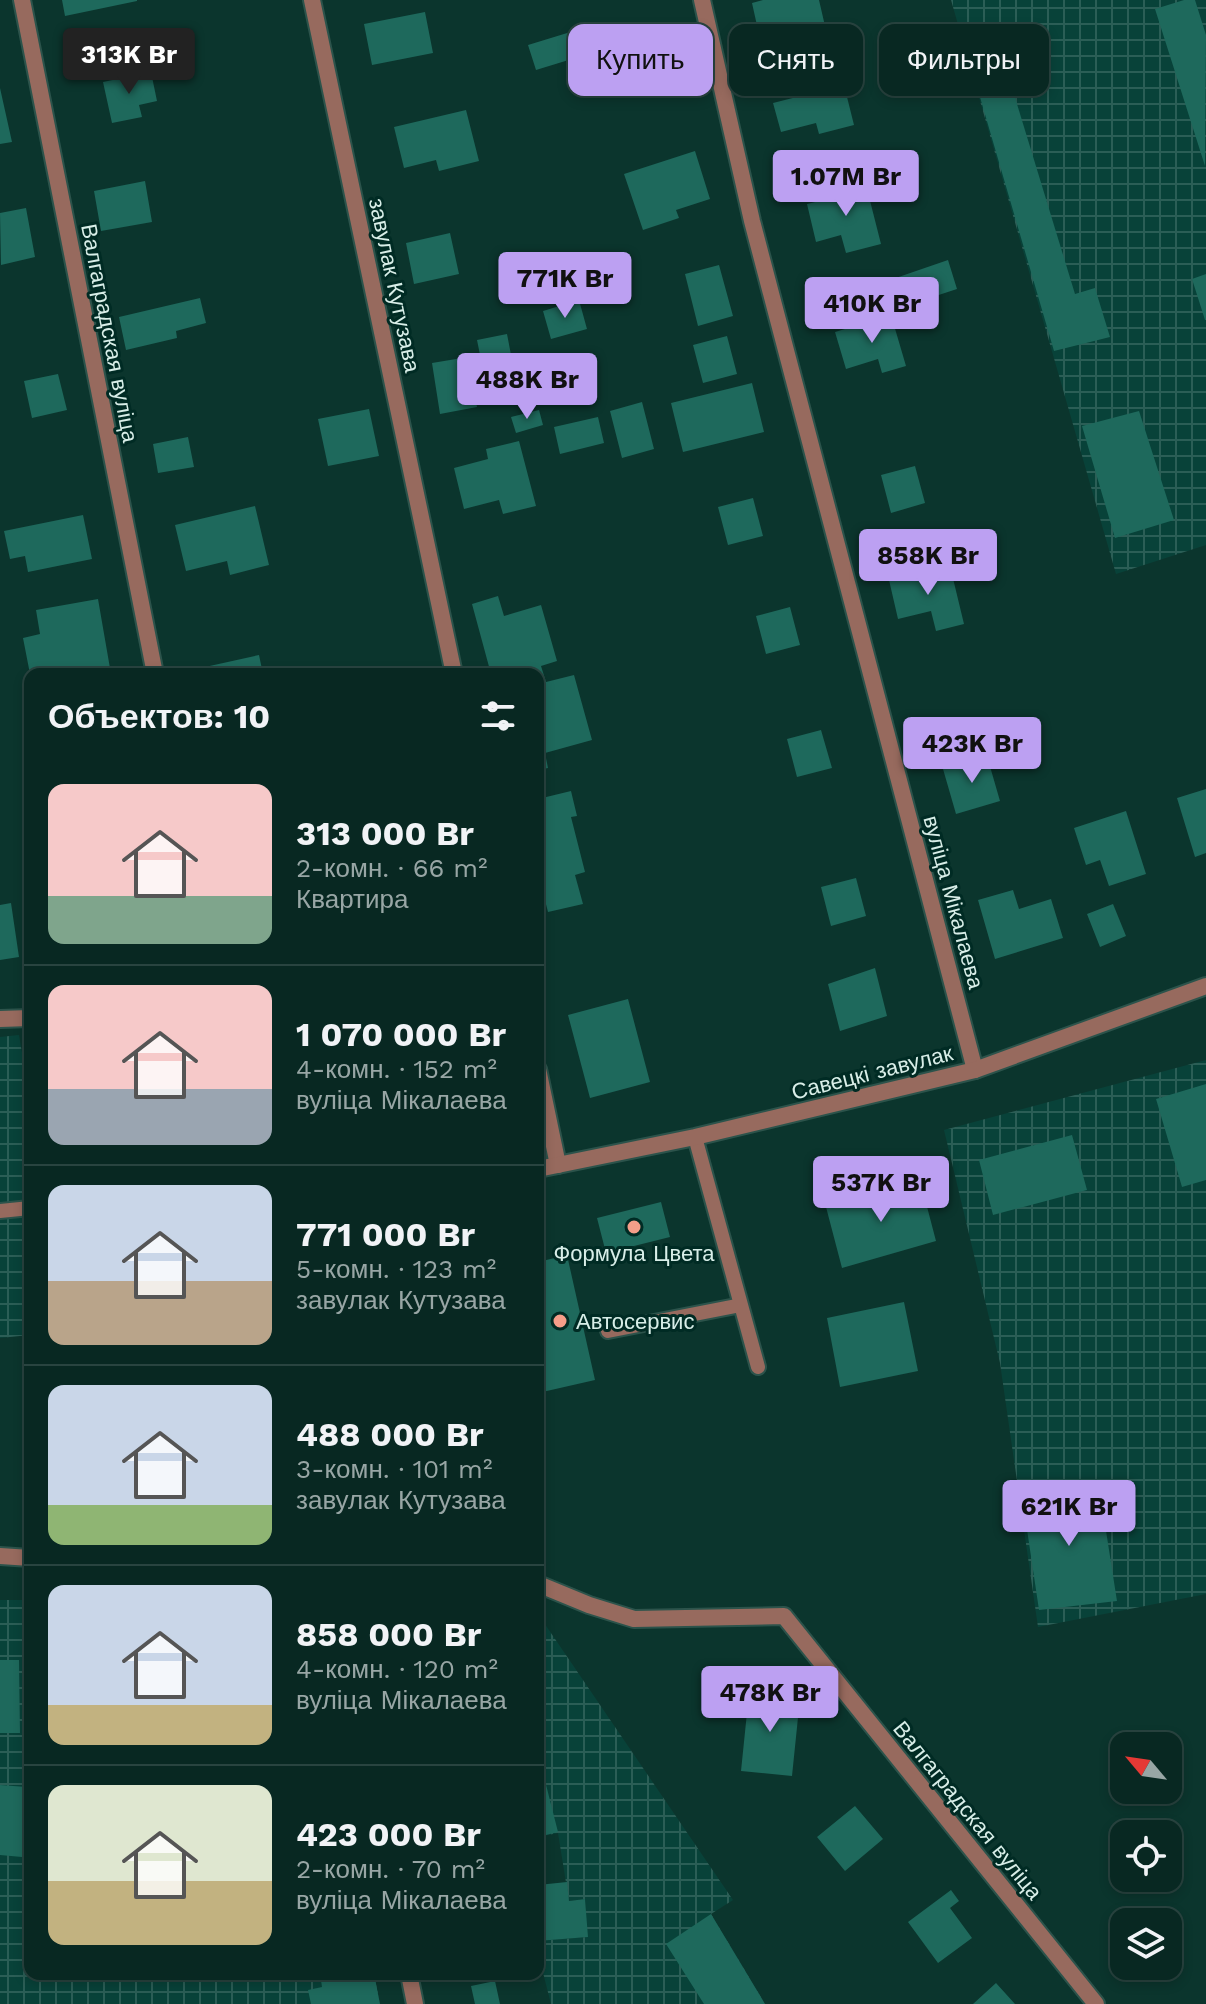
<!DOCTYPE html>
<html lang="ru">
<meta charset="utf-8">
<style>
:root{--surface:#082822;--page:#16342f;--text:#f1f3f6;--muted:#98a6a5;--line:#294440;--accent:#bca0f2}
body{margin:0;font-family:"Work Sans",sans-serif;background:var(--page);color:var(--text);height:100vh;display:flex;flex-direction:column;font-size:30px;white-space:nowrap}
*{box-sizing:border-box;margin:0}
p{font-size:26px;color:var(--muted)}
.icon{flex:none;width:44px;height:44px;fill:none;stroke:currentColor;stroke-width:2;stroke-linecap:round;stroke-linejoin:round}
.map{position:relative;flex:1;overflow:hidden}
.sheet{position:absolute;left:24px;top:668px;width:520px;height:1312px;display:flex;flex-direction:column;background:var(--surface);border-radius:16px;box-shadow:0 4px 12px #0003,0 0 0 2px var(--line)}
.sheet>*{flex:none}
.top-card{position:absolute;left:568px;top:24px;width:518px;height:72px;display:flex;gap:16px}
.needle{width:52px;rotate:299deg}
.fabs{position:absolute;left:1110px;top:1732px;display:grid;gap:16px}
.fabs a{display:grid;place-items:center;width:72px;height:72px;border-radius:16px;background:var(--surface);box-shadow:0 4px 12px #0003,0 0 0 2px var(--line);font-size:40px}
.price{position:absolute;translate:-50% -68px;padding:0 18px;border-radius:8px;background:var(--accent);color:#111;font-size:26px;line-height:52px;filter:drop-shadow(0 2px 4px #0008)}
.price::after{content:'';position:absolute;left:50%;top:48px;width:24px;height:18px;margin-left:-12px;background:inherit;clip-path:polygon(0 0,100% 0,50% 100%)}
.price.on{background:#222;color:#fff}
ul{padding:0;list-style:none}
li{display:flex;align-items:center;gap:24px;height:200px;padding:0 24px}
li+li{border-top:2px solid var(--line)}
li span{display:grid;place-items:center;flex:none;width:224px;height:160px;border-radius:16px;color:#555}
li>.icon{margin-inline-start:auto}
span .icon{width:96px;height:96px;fill:#fffc;stroke-width:1}
li b{font-size:34px}
h2{display:flex;justify-content:space-between;align-items:center;height:96px;padding:0 24px;font-size:34px}
.chip{padding:0 28px;border-radius:16px;background:var(--surface);box-shadow:0 4px 12px #0003,0 0 0 2px var(--line);font-size:28px;line-height:72px}
.chip.on{background:var(--accent);color:#111}
.map>svg:first-child{display:block}
.industrial{fill:url(#industrial-grid)}
.building{fill:#1e695c}
.lines{fill:none;stroke-linecap:round;stroke-linejoin:round}
.service-casing{stroke:#2c534b;stroke-width:18}
.minor-casing{stroke:#2c534b;stroke-width:20}
.tertiary-casing{stroke:#2c534b;stroke-width:20}
.service{stroke:#976a5e;stroke-width:14}
.minor{stroke:#976a5e;stroke-width:16}
.tertiary{stroke:#976a5e;stroke-width:16}
.poi-dot{fill:#f49e89;stroke:#002b24;stroke-width:3}
.labels{text-anchor:middle;stroke-width:6;stroke-linejoin:round;paint-order:stroke}
.street-label{font-size:22px;fill:#d8eee8;stroke:#002b24}
.poi-label{font-size:22px;fill:#d8eee8;stroke:#002b24}
</style>
<div class="map">
<svg width="1206" height="2004" viewBox="0 0 1206 2004">
<defs>
<pattern id="industrial-grid" width="8" height="8" patternUnits="userSpaceOnUse" patternTransform="scale(2)"><rect width="8" height="8" fill="#084239"/><path d="M0 4h8M4 0v8" fill="none" stroke="#2b5e56"/></pattern>
</defs>
<rect width="100%" height="100%" fill="#0b352d"/>
<path class="industrial" d="M 951,0 L 1206,0 L 1206,545 L 1116,574 Z
M 19,1035 L 30,1100 L 30,1335 L 0,1338 L 0,1037 Z
M 1206,1060 L 1206,1594 L 1038,1627 L 1000,1363 L 944,1130 Z
M 0,1600 L 30,1600 L 30,1974 L 374,1974 L 380,2004 L 0,2004 Z
M 538,1614 L 733,1900 L 711,1914 L 765,2004 L 551,2004 L 538,1953 L 538,1941 L 587,1937 L 585,1899 L 569,1901 L 558,1833 L 538,1837 Z"/>
<path class="building" d="M 62,0 L 137,0 L 137,1 L 65,16 Z
M 763,0 L 819,0 L 825,26 L 792,34 L 789,23 L 758,30 L 752,3 Z
M 1184,0 L 1195,0 L 1206,35 L 1205,166 L 1155,9 Z
M 425,12 L 433,53 L 372,65 L 364,24 Z
M 577,30 L 585,55 L 536,70 L 528,45 Z
M 655,44 L 665,82 L 631,91 L 621,53 Z
M 999,45 L 1075,294 L 1095,288 L 1110,337 L 1054,351 L 968,56 Z
M 151,72 L 157,101 L 139,105 L 142,117 L 112,123 L 103,82 Z
M 844,85 L 854,125 L 819,134 L 816,123 L 781,132 L 773,103 Z
M 0,88 L 12,142 L 0,144 Z
M 466,110 L 479,161 L 439,171 L 436,160 L 404,168 L 394,127 Z
M 695,151 L 710,199 L 676,210 L 679,218 L 643,230 L 624,174 Z
M 145,181 L 152,222 L 101,231 L 94,191 Z
M 865,181 L 881,244 L 846,253 L 841,235 L 816,242 L 807,204 L 832,198 L 830,189 Z
M 26,208 L 35,257 L 1,265 L 0,213 Z
M 450,233 L 459,274 L 414,284 L 406,243 Z
M 948,260 L 957,289 L 896,309 L 887,281 Z
M 719,265 L 733,316 L 698,326 L 685,274 Z
M 1206,274 L 1206,320 L 1205,320 L 1192,279 Z
M 200,298 L 206,323 L 176,331 L 177,338 L 126,350 L 119,317 Z
M 579,300 L 587,329 L 551,339 L 543,311 Z
M 891,315 L 906,366 L 882,373 L 878,359 L 846,369 L 835,332 Z
M 507,334 L 517,386 L 474,393 L 477,407 L 440,414 L 432,363 L 480,355 L 477,340 Z
M 727,336 L 737,374 L 703,383 L 693,345 Z
M 58,374 L 67,410 L 32,418 L 24,381 Z
M 752,383 L 764,432 L 683,452 L 671,403 Z
M 642,402 L 654,449 L 622,458 L 610,411 Z
M 369,409 L 379,456 L 328,466 L 318,419 Z
M 539,410 L 543,425 L 516,433 L 511,417 Z
M 1139,411 L 1174,520 L 1115,538 L 1082,426 Z
M 598,417 L 604,443 L 560,454 L 554,427 Z
M 188,437 L 194,467 L 158,473 L 153,444 Z
M 519,441 L 536,506 L 503,514 L 499,500 L 464,509 L 454,468 L 488,459 L 486,449 Z
M 915,466 L 925,503 L 891,513 L 881,475 Z
M 753,498 L 763,536 L 728,545 L 718,507 Z
M 255,506 L 269,565 L 230,575 L 227,561 L 186,571 L 175,525 Z
M 83,515 L 92,559 L 28,572 L 25,556 L 10,559 L 4,531 Z
M 950,566 L 964,624 L 936,631 L 931,611 L 898,619 L 889,580 Z
M 498,596 L 504,616 L 541,605 L 557,661 L 541,666 L 546,682 L 574,675 L 592,740 L 545,753 L 548,768 L 538,770 L 538,674 L 491,674 L 472,604 Z
M 98,599 L 111,674 L 30,674 L 23,638 L 40,634 L 36,610 Z
M 790,607 L 800,645 L 766,654 L 756,616 Z
M 259,655 L 263,674 L 198,674 L 196,669 Z
M 821,730 L 832,768 L 797,777 L 787,739 Z
M 987,756 L 1000,801 L 956,814 L 943,769 Z
M 1206,789 L 1206,853 L 1195,857 L 1177,798 Z
M 571,791 L 577,816 L 571,817 L 585,872 L 575,875 L 583,904 L 548,912 L 538,873 L 538,799 Z
M 1126,811 L 1146,874 L 1109,886 L 1100,860 L 1086,865 L 1074,828 Z
M 856,878 L 866,916 L 831,926 L 821,887 Z
M 1013,890 L 1019,909 L 1051,899 L 1063,938 L 995,959 L 978,900 Z
M 11,903 L 19,957 L 0,960 L 0,905 Z
M 1113,904 L 1126,936 L 1100,947 L 1087,914 Z
M 875,968 L 887,1016 L 840,1031 L 828,984 Z
M 628,999 L 650,1082 L 590,1098 L 568,1015 Z
M 1206,1084 L 1206,1180 L 1182,1187 L 1156,1099 Z
M 1072,1135 L 1087,1190 L 993,1215 L 979,1160 Z
M 920,1180 L 936,1241 L 842,1268 L 826,1207 Z
M 661,1202 L 670,1237 L 606,1253 L 597,1218 Z
M 567,1255 L 595,1380 L 538,1393 L 538,1262 Z
M 904,1302 L 918,1371 L 840,1387 L 827,1318 Z
M 1099,1486 L 1117,1601 L 1039,1610 L 1022,1496 Z
M 0,1660 L 19,1660 L 20,1733 L 0,1733 Z
M 749,1693 L 800,1698 L 792,1776 L 741,1771 Z
M 538,1753 L 558,1832 L 538,1837 Z
M 0,1785 L 27,1787 L 22,1857 L 0,1855 Z
M 855,1806 L 883,1839 L 845,1871 L 817,1837 Z
M 567,1882 L 569,1901 L 585,1899 L 588,1937 L 538,1941 L 538,1885 Z
M 951,1890 L 959,1901 L 950,1908 L 972,1938 L 938,1963 L 908,1922 Z
M 711,1914 L 765,2004 L 704,2004 L 666,1944 Z
M 320,1974 L 374,1974 L 380,2004 L 311,2004 L 308,1990 L 322,1987 Z
M 495,1981 L 500,2004 L 475,2004 L 471,1986 Z
M 996,1983 L 1015,2004 L 973,2004 Z"/>
<g class="lines">
<g class="service-casing">
<path id="service" d="M 695,1137 L 758,1367
M 0,1211 L 30,1208
M 608,1331 L 741,1305"/>
</g>
<g class="minor-casing">
<path id="minor" d="M 312,0 L 454,674
M 702,0 L 752,221 L 975,1070
M 0,1019 L 30,1018
M 538,1069 L 558,1165
M 0,1556 L 30,1558
M 538,1584 L 589,1605 L 634,1619 L 784,1616 L 1096,2004"/>
</g>
<g class="tertiary-casing">
<path id="tertiary" d="M 22,0 L 155,674
M 538,1169 L 695,1137 L 975,1070 L 1206,986
M 409,1974 L 415,2004"/>
</g>
<use href="#service" class="service"/>
<use href="#minor" class="minor"/>
<use href="#tertiary" class="tertiary"/>
</g>
<g class="poi-dot">
<circle cx="634" cy="1227" r="8"/>
<circle cx="560" cy="1321" r="8"/>
</g>
<g class="labels">
<g class="street-label">
<text transform="translate(395 285) rotate(78)" y="8">завулак Кутузава</text>
<text transform="translate(110 333) rotate(79)" y="8">Валгаградская вуліца</text>
<text transform="translate(954 902) rotate(75)" y="8">вуліца Мікалаева</text>
<text transform="translate(872 1072) rotate(-14)" y="8">Савецкі завулак</text>
<text transform="translate(968 1810) rotate(51)" y="8">Валгаградская вуліца</text>
</g>
<g class="poi-label">
<text x="634" y="1261">Формула Цвета</text>
<text x="576" y="1329" text-anchor="start">Автосервис</text>
</g>
</g>
</svg>
<div class="fabs">
<a><svg class="needle" viewBox="-14 -14 28 28"><path d="M0-13l5 13h-10z" fill="#e53935"/><path d="M0 13l5-13h-10z" fill="#98a6a5"/></svg></a>
<a><svg class="icon" aria-label="locate" viewBox="0 0 24 24"><circle cx="12" cy="12" r="6"/><path d="M12 2v4M12 18v4M2 12h4M18 12h4"/></svg></a>
<a><svg class="icon" aria-label="layers" viewBox="0 0 24 24"><path d="M12 4l9 5-9 5-9-5zM3 14l9 5 9-5"/></svg></a>
</div>
<b class="price on" style="left:129px;top:96px">313K Br</b>
<b class="price" style="left:846px;top:218px">1.07M Br</b>
<b class="price" style="left:565px;top:320px">771K Br</b>
<b class="price" style="left:872px;top:345px">410K Br</b>
<b class="price" style="left:527px;top:421px">488K Br</b>
<b class="price" style="left:928px;top:597px">858K Br</b>
<b class="price" style="left:972px;top:785px">423K Br</b>
<b class="price" style="left:881px;top:1224px">537K Br</b>
<b class="price" style="left:1069px;top:1548px">621K Br</b>
<b class="price" style="left:770px;top:1734px">478K Br</b>
<div class="top-card">
<a class="chip on">Купить</a>
<a class="chip">Снять</a>
<a class="chip">Фильтры</a>
</div>
<section class="sheet">
<h2>Объектов: 10<svg class="icon" aria-label="filters" viewBox="0 0 24 24"><path d="M4 7h16M4 17h16"/><circle cx="9" cy="7" r="2"/><circle cx="15" cy="17" r="2"/></svg></h2>
<ul>
<li><span style="background:linear-gradient(#f6c9c9 70%,#7fa58c 0)"><svg class="icon" aria-label="home" viewBox="0 0 24 24"><path d="M3 11l9-7 9 7M6 9v11h12V9"/></svg></span><div><b>313 000 Br</b><p>2-комн. · 66 m²</p><p>Квартира</p></div></li>
<li><span style="background:linear-gradient(#f6c9c9 65%,#9aa5b1 0)"><svg class="icon" aria-label="home" viewBox="0 0 24 24"><path d="M3 11l9-7 9 7M6 9v11h12V9"/></svg></span><div><b>1 070 000 Br</b><p>4-комн. · 152 m²</p><p>вуліца Мікалаева</p></div></li>
<li><span style="background:linear-gradient(#c9d6e8 60%,#b9a48a 0)"><svg class="icon" aria-label="home" viewBox="0 0 24 24"><path d="M3 11l9-7 9 7M6 9v11h12V9"/></svg></span><div><b>771 000 Br</b><p>5-комн. · 123 m²</p><p>завулак Кутузава</p></div></li>
<li><span style="background:linear-gradient(#c9d6e8 75%,#8fb573 0)"><svg class="icon" aria-label="home" viewBox="0 0 24 24"><path d="M3 11l9-7 9 7M6 9v11h12V9"/></svg></span><div><b>488 000 Br</b><p>3-комн. · 101 m²</p><p>завулак Кутузава</p></div></li>
<li><span style="background:linear-gradient(#c9d6e8 75%,#c2b280 0)"><svg class="icon" aria-label="home" viewBox="0 0 24 24"><path d="M3 11l9-7 9 7M6 9v11h12V9"/></svg></span><div><b>858 000 Br</b><p>4-комн. · 120 m²</p><p>вуліца Мікалаева</p></div></li>
<li><span style="background:linear-gradient(#dfe7d0 60%,#c2b280 0)"><svg class="icon" aria-label="home" viewBox="0 0 24 24"><path d="M3 11l9-7 9 7M6 9v11h12V9"/></svg></span><div><b>423 000 Br</b><p>2-комн. · 70 m²</p><p>вуліца Мікалаева</p></div></li>
</ul>
</section>
</div>
